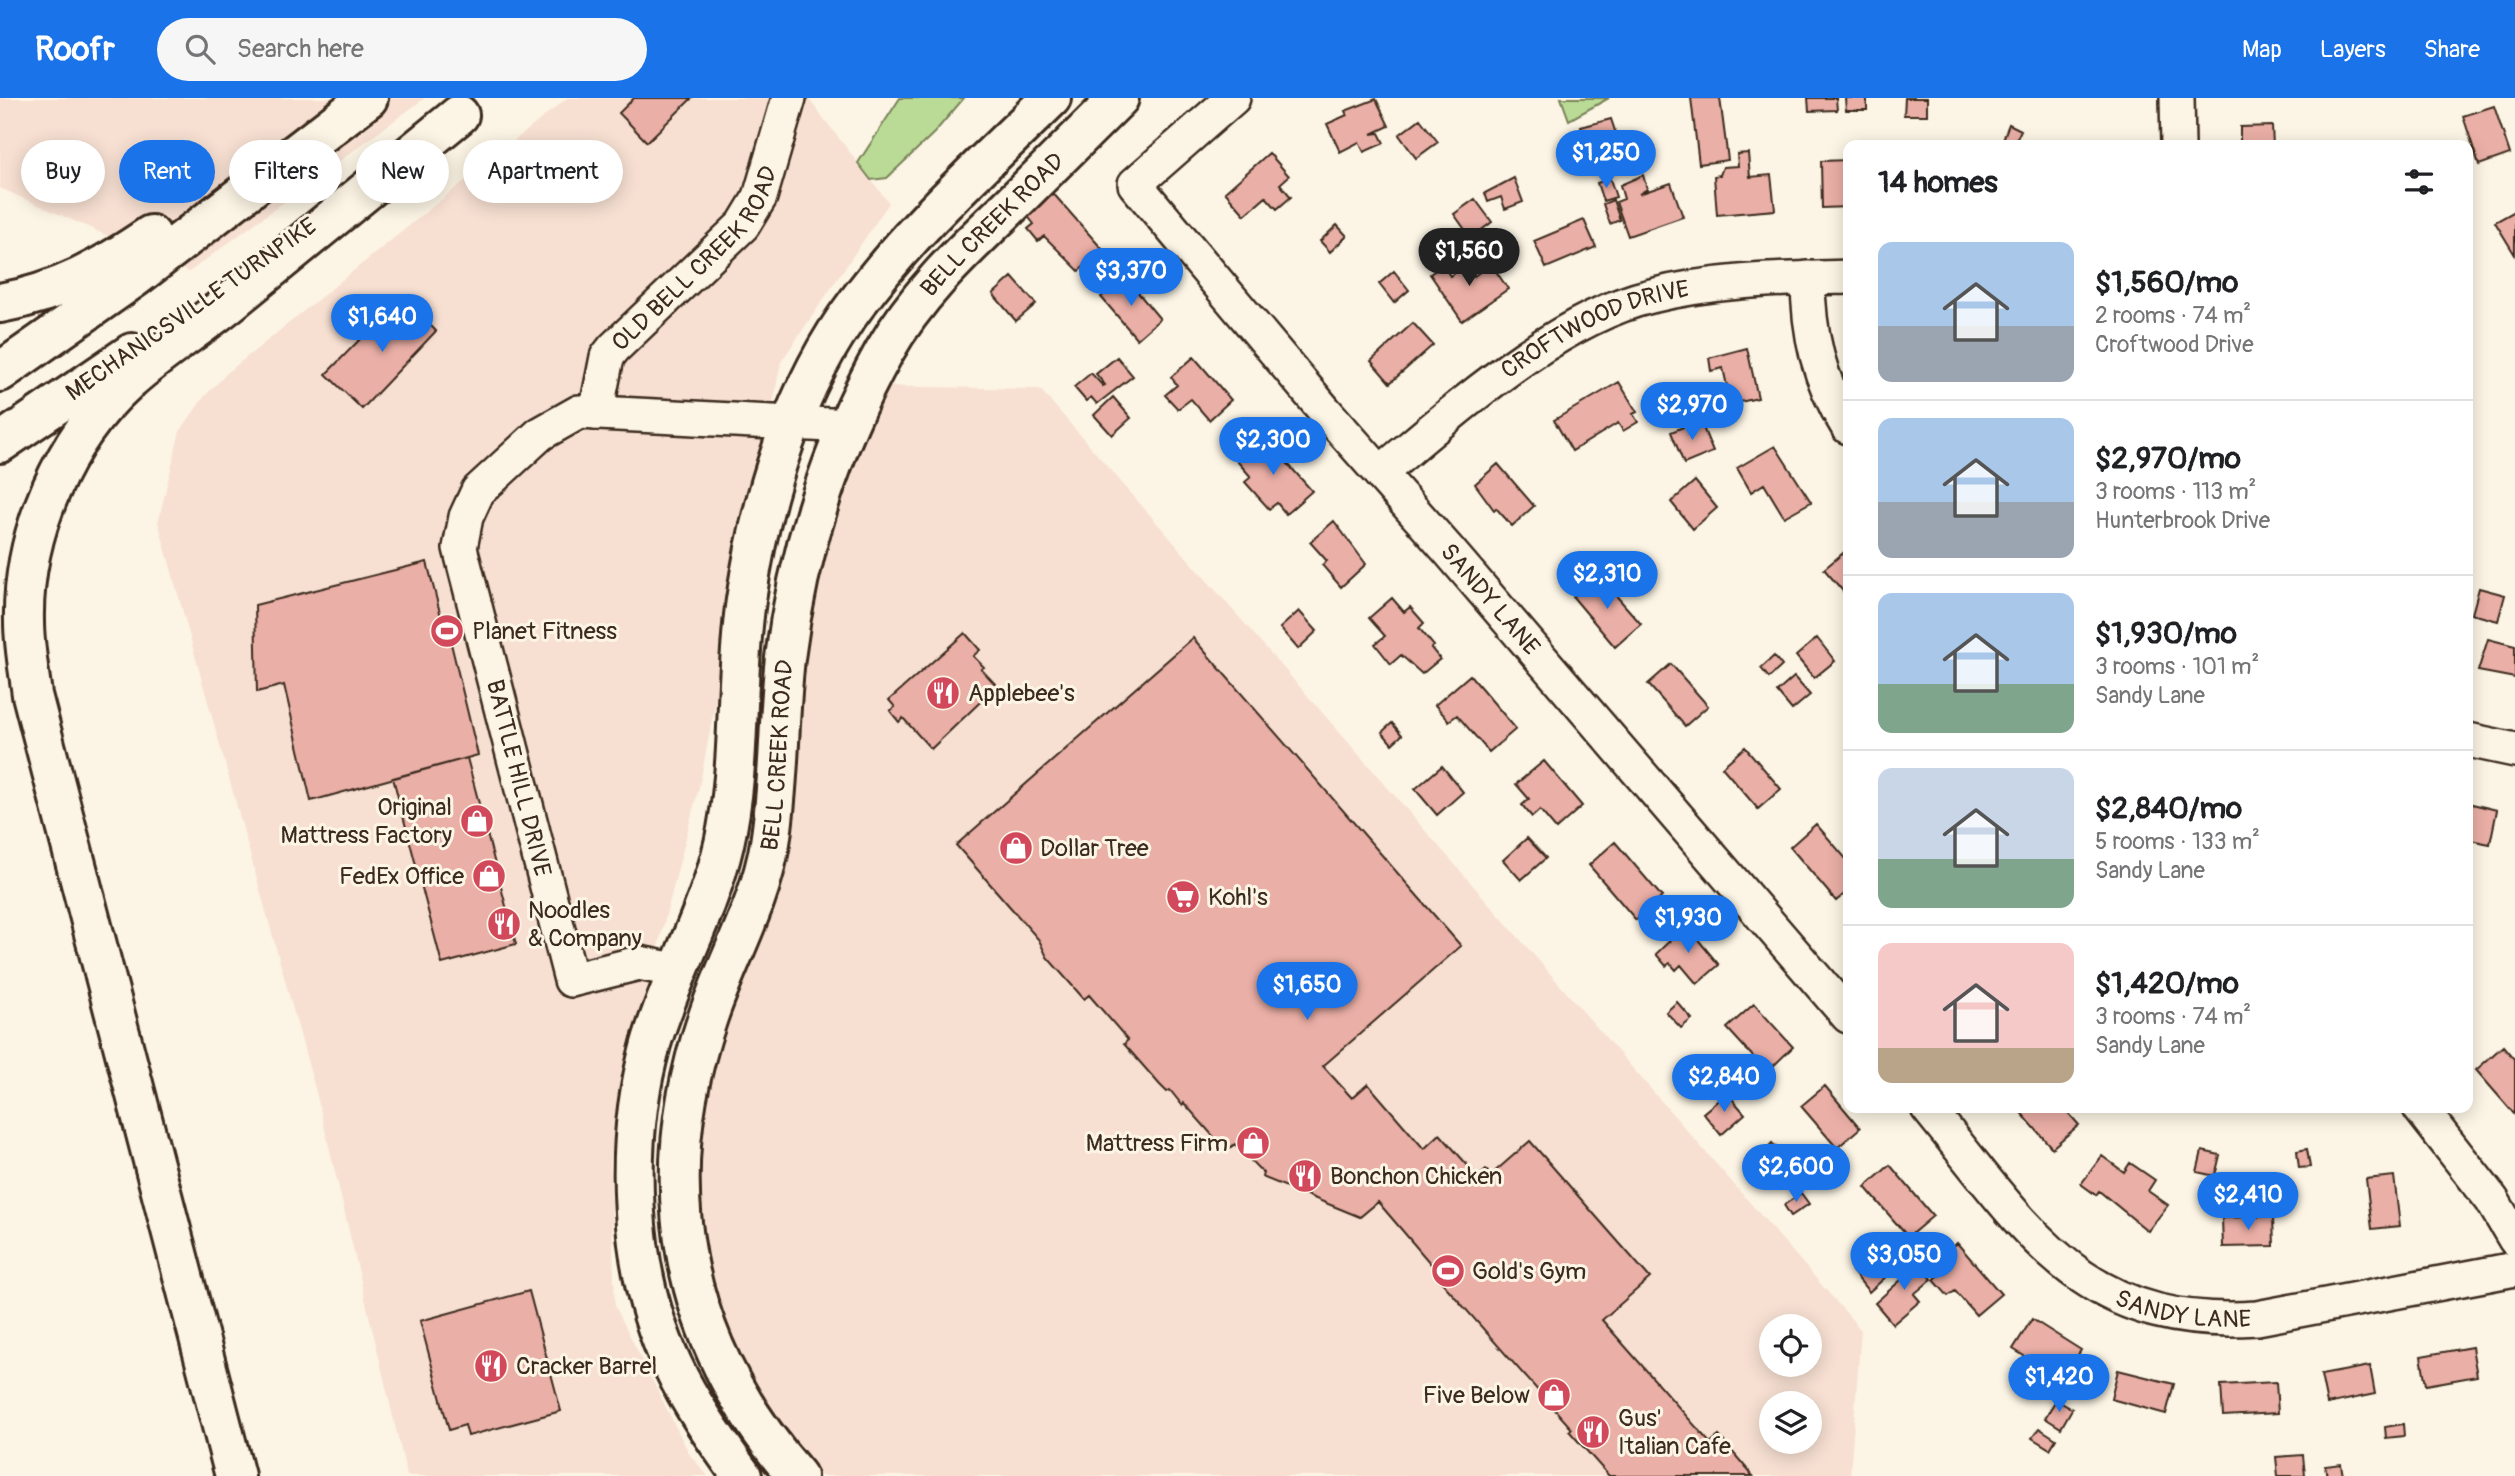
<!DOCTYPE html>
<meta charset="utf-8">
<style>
:root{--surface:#fff;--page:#f6f6f6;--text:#202124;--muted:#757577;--line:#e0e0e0;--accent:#1a73e8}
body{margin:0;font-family:Pangolin,sans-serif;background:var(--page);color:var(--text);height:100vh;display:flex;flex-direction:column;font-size:26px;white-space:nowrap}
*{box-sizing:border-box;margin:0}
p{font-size:23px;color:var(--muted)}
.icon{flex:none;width:38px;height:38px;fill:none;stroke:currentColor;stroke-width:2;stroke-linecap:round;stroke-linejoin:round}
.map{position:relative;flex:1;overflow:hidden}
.drawer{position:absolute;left:1843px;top:42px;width:630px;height:973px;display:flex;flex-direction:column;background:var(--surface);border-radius:14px;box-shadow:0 4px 18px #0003}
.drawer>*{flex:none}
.hud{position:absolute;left:21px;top:42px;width:665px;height:63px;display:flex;gap:14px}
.tools{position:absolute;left:1759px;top:1216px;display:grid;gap:14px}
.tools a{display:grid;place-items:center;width:63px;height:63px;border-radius:50%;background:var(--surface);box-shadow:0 4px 18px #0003;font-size:35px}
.price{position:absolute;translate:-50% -60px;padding:0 16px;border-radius:24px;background:var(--accent);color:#fff;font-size:23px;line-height:46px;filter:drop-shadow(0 2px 4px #0008)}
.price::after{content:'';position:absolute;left:50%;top:42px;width:21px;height:16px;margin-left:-10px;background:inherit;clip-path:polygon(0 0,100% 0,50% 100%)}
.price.current{background:#222;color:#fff}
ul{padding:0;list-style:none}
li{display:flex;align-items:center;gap:21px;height:175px;padding:0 35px}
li+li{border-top:2px solid var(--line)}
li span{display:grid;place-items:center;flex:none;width:196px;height:140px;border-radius:14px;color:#555}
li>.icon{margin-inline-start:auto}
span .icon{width:84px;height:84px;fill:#fffc;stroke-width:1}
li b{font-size:30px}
h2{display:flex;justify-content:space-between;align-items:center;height:84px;padding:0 35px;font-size:30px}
.pill{padding:0 24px;border-radius:32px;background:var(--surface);box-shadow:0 4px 18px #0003;font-size:24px;line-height:63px}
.pill.current{background:var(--accent);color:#fff}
header{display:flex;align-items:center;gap:42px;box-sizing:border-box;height:98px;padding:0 35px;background:var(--accent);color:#fff}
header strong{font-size:33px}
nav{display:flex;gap:38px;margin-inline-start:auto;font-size:24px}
.search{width:490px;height:63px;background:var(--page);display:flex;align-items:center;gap:18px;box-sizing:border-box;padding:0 24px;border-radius:38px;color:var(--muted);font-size:26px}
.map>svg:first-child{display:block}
.built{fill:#f7e0d2;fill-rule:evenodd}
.green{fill:#badb95;stroke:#7a825a;stroke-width:2}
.building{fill:#eaafa6;stroke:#3b2a1e;stroke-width:2}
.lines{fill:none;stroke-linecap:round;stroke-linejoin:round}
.minor-casing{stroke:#3b2a1e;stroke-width:38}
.major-casing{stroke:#3b2a1e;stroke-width:44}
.highway-casing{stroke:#3b2a1e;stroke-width:44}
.minor{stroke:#fcf5e5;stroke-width:33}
.major{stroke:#fcf5e5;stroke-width:38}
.highway{stroke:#fcf5e5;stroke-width:38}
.labels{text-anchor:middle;stroke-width:6;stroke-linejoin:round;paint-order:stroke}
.street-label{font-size:24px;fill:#3b2a1e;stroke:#fcf5e5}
.poi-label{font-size:24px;fill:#3b2a1e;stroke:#fcf5e5;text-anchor:start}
</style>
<header>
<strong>Roofr</strong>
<div class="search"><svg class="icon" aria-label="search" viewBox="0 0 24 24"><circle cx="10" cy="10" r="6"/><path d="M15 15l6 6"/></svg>Search here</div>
<nav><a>Map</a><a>Layers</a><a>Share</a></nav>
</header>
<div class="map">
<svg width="2515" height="1378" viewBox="0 0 2515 1378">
<rect width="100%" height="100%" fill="#fcf5e5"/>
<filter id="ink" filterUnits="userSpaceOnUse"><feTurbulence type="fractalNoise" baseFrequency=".0143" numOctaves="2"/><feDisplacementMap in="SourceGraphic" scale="14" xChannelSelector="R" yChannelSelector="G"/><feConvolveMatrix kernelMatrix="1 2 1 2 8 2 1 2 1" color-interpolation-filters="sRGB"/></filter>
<g filter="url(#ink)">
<path class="built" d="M 0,0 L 425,0 L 189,174 L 0,90 Z
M 567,0 L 808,0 L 889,105 L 781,264 L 700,685 L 639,923 L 610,1064 L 615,1208 L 690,1357 L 708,1378 L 407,1378 L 317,998 L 158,424 L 180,333 L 204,299 L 227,275 Z
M 867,288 L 1040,291 L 1861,1232 L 1850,1378 L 797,1378 L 750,1316 L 678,1103 L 741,841 L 781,614 ZM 1771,1228 L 1810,1228 L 1810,1267 L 1771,1267 ZM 1771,1306 L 1810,1306 L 1810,1344 L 1771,1344 Z"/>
<path class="green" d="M 900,0 L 964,0 L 934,35 L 887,80 L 871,82 L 858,65 Z
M 1561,0 L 1609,0 L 1569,22 Z"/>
<path class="building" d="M 634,0 L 692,0 L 647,44 L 619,15 Z
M 1691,0 L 1720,0 L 1728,62 L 1699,66 Z
M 1808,0 L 1836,0 L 1837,12 L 1809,13 Z
M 1845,0 L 1867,0 L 1867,12 L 1846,12 Z
M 1905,0 L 1927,0 L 1927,17 L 1904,17 Z
M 1376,1 L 1389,28 L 1372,36 L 1379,35 L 1384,45 L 1364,54 L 1359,44 L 1340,54 L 1327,26 L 1347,17 L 1345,13 Z
M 2494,8 L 2510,56 L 2479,67 L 2463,18 Z
M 1420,21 L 1438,44 L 1416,60 L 1399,37 Z
M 1611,21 L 1619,45 L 1590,58 L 1581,29 Z
M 2009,26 L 2021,32 L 2014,47 L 2001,47 Z
M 2272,28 L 2273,47 L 2240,47 L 2240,29 Z
M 1269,55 L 1289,78 L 1280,86 L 1291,99 L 1277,111 L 1266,99 L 1245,117 L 1225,94 Z
M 1748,55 L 1750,79 L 1771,77 L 1775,112 L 1717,117 L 1714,78 L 1720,77 L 1723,69 L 1738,68 L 1737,56 Z
M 1848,62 L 1848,109 L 1822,110 L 1821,63 Z
M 1643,77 L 1647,91 L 1639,96 L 1671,85 L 1683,119 L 1628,138 L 1616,104 L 1624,101 L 1620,87 Z
M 1514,80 L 1523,104 L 1505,111 L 1501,99 L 1488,104 L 1485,95 Z
M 1610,81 L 1616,99 L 1603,103 L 1597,85 Z
M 1051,93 L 1103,152 L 1079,173 L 1044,138 L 1038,143 L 1028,131 L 1034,126 L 1026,116 Z
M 1475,101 L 1492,124 L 1471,140 L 1454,116 Z
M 1613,102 L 1620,122 L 1610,126 L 1603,106 Z
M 2515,113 L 2515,157 L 2495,124 Z
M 1584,122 L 1596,149 L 1546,170 L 1534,143 Z
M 1337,127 L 1347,138 L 1330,154 L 1320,143 Z
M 1466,166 L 1474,178 L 1491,166 L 1508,191 L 1462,223 L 1430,176 L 1443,167 L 1450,178 Z
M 1394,173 L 1409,192 L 1394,205 L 1379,186 Z
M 1012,179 L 1036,206 L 1016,223 L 993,196 Z
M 1125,179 L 1160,221 L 1137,241 L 1101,199 Z
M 405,203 L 415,213 L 420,208 L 430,219 L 426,223 L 436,233 L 362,311 L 326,276 L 370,231 L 373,235 Z
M 1413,225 L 1433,247 L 1390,285 L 1371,263 Z
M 1747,250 L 1758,300 L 1731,306 L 1723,270 L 1711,273 L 1709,260 Z
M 1117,259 L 1133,278 L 1097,306 L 1091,299 L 1086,303 L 1074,289 L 1091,275 L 1103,288 L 1105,287 L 1096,276 Z
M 1194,259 L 1231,302 L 1209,322 L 1191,301 L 1178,311 L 1165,297 L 1177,287 L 1171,279 Z
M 1619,284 L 1637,314 L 1633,316 L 1638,324 L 1623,333 L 1618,325 L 1572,353 L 1554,322 Z
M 1113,299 L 1131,320 L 1112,337 L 1094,317 Z
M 1700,322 L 1713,354 L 1684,366 L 1671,334 Z
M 1264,339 L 1312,393 L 1286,416 L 1277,405 L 1269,411 L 1245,384 L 1251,379 L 1237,363 Z
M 1775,348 L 1811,404 L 1784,419 L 1764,386 L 1751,394 L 1737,370 Z
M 1498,366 L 1534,408 L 1512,428 L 1496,410 L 1494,412 L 1475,386 Z
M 1695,383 L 1717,410 L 1693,431 L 1671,404 Z
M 1334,423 L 1366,466 L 1341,489 L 1322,467 L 1327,463 L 1310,444 Z
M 1848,451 L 1848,499 L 1824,471 Z
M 427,464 L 445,534 L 448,533 L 478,657 L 311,703 L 284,587 L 257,594 L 255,507 Z
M 1598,477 L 1641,526 L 1615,549 L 1573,499 Z
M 2479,490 L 2505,497 L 2498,523 L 2472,516 Z
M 1392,500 L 1404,514 L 1410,509 L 1424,525 L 1419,530 L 1434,548 L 1431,550 L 1440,561 L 1422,576 L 1401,557 L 1391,566 L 1375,546 L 1385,538 L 1369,520 Z
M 1299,513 L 1317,533 L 1298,551 L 1280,530 Z
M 965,535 L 980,552 L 973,558 L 984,569 L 981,571 L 997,588 L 931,651 L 903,620 L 899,624 L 890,613 L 895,609 L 889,602 Z
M 1193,540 L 1461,848 L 1323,968 L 1352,1000 L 1368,986 L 1424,1051 L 1440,1036 L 1478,1079 L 1486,1072 L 1491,1077 L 1530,1043 L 1650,1180 L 1602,1222 L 1710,1345 L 1719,1338 L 1753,1378 L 1609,1378 L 1569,1333 L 1572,1331 L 1439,1181 L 1442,1179 L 1378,1104 L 1360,1119 L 1262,1079 L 1263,1075 L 1235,1046 L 1226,1053 L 1184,1005 L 1182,1007 L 1170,992 L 1167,994 L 1160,987 L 1124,946 L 1128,942 L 1089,897 L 1084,901 L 1047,859 L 1039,842 L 956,747 Z
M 1817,540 L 1835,563 L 1814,580 L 1796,558 Z
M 2488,541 L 2515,548 L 2515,580 L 2478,573 Z
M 1774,558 L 1782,568 L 1769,580 L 1761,570 Z
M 1671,566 L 1708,608 L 1685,628 L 1648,586 Z
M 1470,577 L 1516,631 L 1489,654 L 1457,617 L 1449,623 L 1435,607 Z
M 1794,579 L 1810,597 L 1792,612 L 1777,594 Z
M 1392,625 L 1402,637 L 1392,646 L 1382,634 Z
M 1745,649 L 1781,691 L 1758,711 L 1722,669 Z
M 467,660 L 516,846 L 442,866 L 393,680 Z
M 1544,663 L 1582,708 L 1556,731 L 1540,712 L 1532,719 L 1522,707 L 1529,701 L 1516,686 Z
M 1442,668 L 1463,694 L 1437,717 L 1415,691 Z
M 2468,705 L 2497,712 L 2490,746 L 2470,742 L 2468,752 Z
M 1816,726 L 1848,763 L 1848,793 L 1836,803 L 1790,749 Z
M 1527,740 L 1546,760 L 1521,782 L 1503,762 Z
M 1615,744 L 1662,799 L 1636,822 L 1589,767 Z
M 1686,827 L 1719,867 L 1697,886 L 1681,867 L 1676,872 L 1670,865 L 1666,868 L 1656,856 Z
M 1677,904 L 1692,921 L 1681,930 L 1666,914 Z
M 1754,906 L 1793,949 L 1767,974 L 1727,930 Z
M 2503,948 L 2515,962 L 2515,1017 L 2476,972 Z
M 1825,988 L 1860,1030 L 1837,1050 L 1801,1008 Z
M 1727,995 L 1745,1016 L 1721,1037 L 1703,1015 Z
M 2017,1010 L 2064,1010 L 2079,1027 L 2052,1050 Z
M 1772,1045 L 1788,1060 L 1779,1069 L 1763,1055 Z
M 2307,1051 L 2310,1069 L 2299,1070 L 2297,1053 Z
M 2202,1053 L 2220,1057 L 2215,1078 L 2197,1074 Z
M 2102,1058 L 2124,1074 L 2130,1065 L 2155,1082 L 2148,1093 L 2168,1107 L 2148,1133 L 2099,1093 L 2096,1097 L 2081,1086 Z
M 1890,1067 L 1933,1118 L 1908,1139 L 1865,1089 Z
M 2394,1078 L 2400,1128 L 2372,1131 L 2366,1081 Z
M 1801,1095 L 1809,1106 L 1791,1118 L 1784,1107 Z
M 2273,1118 L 2274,1148 L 2223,1149 L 2222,1120 Z
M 1957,1145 L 2001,1196 L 1976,1217 L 1955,1193 L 1948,1198 L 1934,1182 L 1940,1176 L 1932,1167 Z
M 1881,1149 L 1897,1169 L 1869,1194 L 1852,1173 Z
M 1915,1161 L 1932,1181 L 1914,1196 L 1920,1203 L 1893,1226 L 1875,1205 L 1902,1181 L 1897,1177 Z
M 529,1193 L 561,1313 L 468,1338 L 465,1327 L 449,1332 L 420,1223 Z
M 2032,1221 L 2081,1252 L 2062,1282 L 2013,1251 Z
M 2472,1249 L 2477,1278 L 2426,1287 L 2421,1258 Z
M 2370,1268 L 2375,1296 L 2327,1306 L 2321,1277 Z
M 2118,1272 L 2174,1286 L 2166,1316 L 2111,1301 Z
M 2276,1284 L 2278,1315 L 2223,1318 L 2221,1287 Z
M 2056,1302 L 2072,1311 L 2061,1330 L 2045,1320 Z
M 2403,1326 L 2404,1338 L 2386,1340 L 2385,1329 Z
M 2039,1330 L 2056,1341 L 2050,1351 L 2032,1340 Z
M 2303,1357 L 2305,1378 L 2278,1378 L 2276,1359 Z
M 2341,1366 L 2343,1378 L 2327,1378 L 2325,1368 Z"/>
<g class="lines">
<g class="minor-casing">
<g id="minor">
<path id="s1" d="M 1233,0 L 1135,86 L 1325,313 L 1449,453 L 1848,918"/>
<path d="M 2177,0 L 2178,47"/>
<path d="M 1808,180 C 1808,235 1819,283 1848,329"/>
<path id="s2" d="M 596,315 L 607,259 L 614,250 L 743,127 L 760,99 L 789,0"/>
<path id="s3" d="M 1380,375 C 1455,313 1555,221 1651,198 C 1715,182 1782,181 1848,179"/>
<path d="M 2468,642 L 2515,652"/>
<path d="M 679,873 L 639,865 L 571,882 L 460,450 L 466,419 L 478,393 L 540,336 L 579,314 L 849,328"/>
<path id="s4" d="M 1928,1010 C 2027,1131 2081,1232 2257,1220 L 2515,1171"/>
<path d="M 2420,1010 L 2492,1102 L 2515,1141"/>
</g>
</g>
<g class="major-casing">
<g id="major">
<path d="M 742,1378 C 717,1343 691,1307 673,1268 C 628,1174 623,1046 651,946 C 671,878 708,816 724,746 C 742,667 734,583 746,502 C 761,400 794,288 857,205 C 913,129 984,66 1051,0"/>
<path id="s5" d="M 797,1378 C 680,1245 651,1086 708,919 C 728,860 760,807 770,745 C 780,683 778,622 785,560 C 798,455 832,347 884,254 C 915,199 959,157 1004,114 C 1042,76 1081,38 1119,0"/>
</g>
</g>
<g class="highway-casing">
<path id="highway" d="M 0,205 C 58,195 103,170 151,137
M 0,274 L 134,180 L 368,0
M 0,345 L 132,255
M 235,1378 L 32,597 C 29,573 24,548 24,524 C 22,435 63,342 128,283 C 161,253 199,230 233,202 C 308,140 384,79 459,17"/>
</g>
<use href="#minor" class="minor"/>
<use href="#major" class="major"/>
<use href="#highway" class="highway"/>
</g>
</g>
<defs>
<g id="stadium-disc" transform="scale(1.75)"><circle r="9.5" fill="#d1495b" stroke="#fcf5e5"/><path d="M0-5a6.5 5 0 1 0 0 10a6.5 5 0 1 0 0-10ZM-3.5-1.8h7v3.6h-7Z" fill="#fff"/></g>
<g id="restaurant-disc" transform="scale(1.75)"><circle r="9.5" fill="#d1495b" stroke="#fcf5e5"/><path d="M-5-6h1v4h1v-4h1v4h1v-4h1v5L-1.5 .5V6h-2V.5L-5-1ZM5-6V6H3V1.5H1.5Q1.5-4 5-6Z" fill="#fff"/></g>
<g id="shop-disc" transform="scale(1.75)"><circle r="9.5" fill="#d1495b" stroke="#fcf5e5"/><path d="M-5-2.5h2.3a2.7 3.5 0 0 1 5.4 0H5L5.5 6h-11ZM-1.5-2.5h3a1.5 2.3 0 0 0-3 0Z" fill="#fff"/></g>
<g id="supermarket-disc" transform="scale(1.75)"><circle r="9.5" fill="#d1495b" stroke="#fcf5e5"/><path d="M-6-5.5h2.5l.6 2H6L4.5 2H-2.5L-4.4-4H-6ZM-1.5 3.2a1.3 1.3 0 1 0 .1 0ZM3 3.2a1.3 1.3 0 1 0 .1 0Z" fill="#fff"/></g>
</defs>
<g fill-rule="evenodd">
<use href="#stadium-disc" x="447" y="533"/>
<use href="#restaurant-disc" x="943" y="595"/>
<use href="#shop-disc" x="477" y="723"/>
<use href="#shop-disc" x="1016" y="750"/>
<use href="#shop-disc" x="489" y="778"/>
<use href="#supermarket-disc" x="1183" y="799"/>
<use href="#restaurant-disc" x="504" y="826"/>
<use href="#shop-disc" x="1253" y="1045"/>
<use href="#restaurant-disc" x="1305" y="1078"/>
<use href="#stadium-disc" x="1448" y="1173"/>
<use href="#restaurant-disc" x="491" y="1268"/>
<use href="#shop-disc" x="1554" y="1297"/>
<use href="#restaurant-disc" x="1593" y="1334"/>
</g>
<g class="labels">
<g class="street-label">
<text dy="8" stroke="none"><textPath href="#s5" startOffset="1354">BELL CREEK ROAD</textPath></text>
<text dy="8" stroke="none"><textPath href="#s2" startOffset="191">OLD BELL CREEK ROAD</textPath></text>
<text transform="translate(191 211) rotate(-35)" y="8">MECHANICSVILLE TURNPIKE</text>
<text dy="8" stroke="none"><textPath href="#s3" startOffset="262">CROFTWOOD DRIVE</textPath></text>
<text dy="8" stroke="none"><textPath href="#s1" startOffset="677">SANDY LANE</textPath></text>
<text dy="8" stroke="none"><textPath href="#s5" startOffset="765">BELL CREEK ROAD</textPath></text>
<text transform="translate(519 680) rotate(76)" y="8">BATTLE HILL DRIVE</text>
<text dy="8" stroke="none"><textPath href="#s4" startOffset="338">SANDY LANE</textPath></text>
</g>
<g class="poi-label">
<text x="472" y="541">Planet Fitness</text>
<text x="968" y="603">Applebee's</text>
<text x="452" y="717" text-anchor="end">Original<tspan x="452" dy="28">Mattress Factory</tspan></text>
<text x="1040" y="758">Dollar Tree</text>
<text x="464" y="786" text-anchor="end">FedEx Office</text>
<text x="1208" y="807">Kohl's</text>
<text x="528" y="820">Noodles<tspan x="528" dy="28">&amp; Company</tspan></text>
<text x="1228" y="1053" text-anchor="end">Mattress Firm</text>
<text x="1330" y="1086">Bonchon Chicken</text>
<text x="1472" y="1181">Gold's Gym</text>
<text x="516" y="1276">Cracker Barrel</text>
<text x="1530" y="1305" text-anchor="end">Five Below</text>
<text x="1618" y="1328">Gus'<tspan x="1618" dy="28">Italian Cafe</tspan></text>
</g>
</g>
</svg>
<div class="tools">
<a><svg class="icon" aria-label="locate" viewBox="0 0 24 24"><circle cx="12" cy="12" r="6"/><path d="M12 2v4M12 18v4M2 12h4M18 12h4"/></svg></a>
<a><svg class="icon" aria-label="layers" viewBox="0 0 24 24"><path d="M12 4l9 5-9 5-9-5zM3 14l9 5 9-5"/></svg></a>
</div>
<b class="price" style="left:1606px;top:92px">$1,250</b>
<b class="price current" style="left:1469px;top:190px">$1,560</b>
<b class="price" style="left:1131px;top:210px">$3,370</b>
<b class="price" style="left:382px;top:256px">$1,640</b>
<b class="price" style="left:1692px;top:344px">$2,970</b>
<b class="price" style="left:1273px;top:379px">$2,300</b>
<b class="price" style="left:1607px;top:513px">$2,310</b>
<b class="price" style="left:1688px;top:857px">$1,930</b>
<b class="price" style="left:1307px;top:924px">$1,650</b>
<b class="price" style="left:1724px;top:1016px">$2,840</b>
<b class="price" style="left:1796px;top:1106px">$2,600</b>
<b class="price" style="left:2248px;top:1134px">$2,410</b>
<b class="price" style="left:1904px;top:1194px">$3,050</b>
<b class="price" style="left:2059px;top:1316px">$1,420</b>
<div class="hud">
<a class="pill">Buy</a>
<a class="pill current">Rent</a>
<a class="pill">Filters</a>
<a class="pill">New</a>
<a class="pill">Apartment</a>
</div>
<section class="drawer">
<h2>14 homes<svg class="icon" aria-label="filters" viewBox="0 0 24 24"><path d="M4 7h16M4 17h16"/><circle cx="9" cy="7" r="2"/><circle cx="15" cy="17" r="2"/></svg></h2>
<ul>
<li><span style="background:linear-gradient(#a9c7e8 60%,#9aa5b1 0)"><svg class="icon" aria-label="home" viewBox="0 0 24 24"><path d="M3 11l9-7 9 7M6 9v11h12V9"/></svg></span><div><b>$1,560/mo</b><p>2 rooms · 74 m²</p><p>Croftwood Drive</p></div></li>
<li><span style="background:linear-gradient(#a9c7e8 60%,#9aa5b1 0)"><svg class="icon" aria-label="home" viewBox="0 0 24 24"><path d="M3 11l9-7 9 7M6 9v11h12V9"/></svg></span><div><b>$2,970/mo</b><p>3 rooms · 113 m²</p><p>Hunterbrook Drive</p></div></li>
<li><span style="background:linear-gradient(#a9c7e8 65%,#7fa58c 0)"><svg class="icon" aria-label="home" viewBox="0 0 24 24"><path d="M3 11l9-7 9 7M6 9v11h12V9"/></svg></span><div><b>$1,930/mo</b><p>3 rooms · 101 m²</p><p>Sandy Lane</p></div></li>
<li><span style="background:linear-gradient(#c9d6e8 65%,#7fa58c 0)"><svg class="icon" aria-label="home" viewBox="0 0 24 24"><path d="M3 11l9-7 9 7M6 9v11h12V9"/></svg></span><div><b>$2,840/mo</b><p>5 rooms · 133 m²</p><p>Sandy Lane</p></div></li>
<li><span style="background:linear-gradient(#f6c9c9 75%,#b9a48a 0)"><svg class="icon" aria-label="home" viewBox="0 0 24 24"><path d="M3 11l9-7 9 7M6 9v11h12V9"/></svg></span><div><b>$1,420/mo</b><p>3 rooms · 74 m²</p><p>Sandy Lane</p></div></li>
</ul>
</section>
</div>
